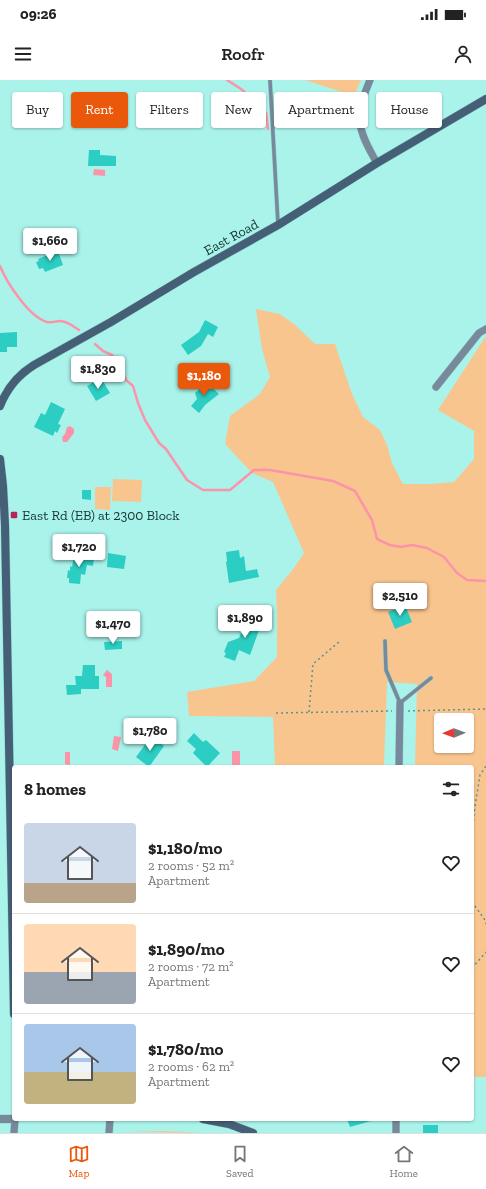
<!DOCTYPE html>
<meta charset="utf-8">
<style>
:root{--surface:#fff;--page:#f2f2f2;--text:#222;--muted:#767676;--line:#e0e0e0;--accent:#ea580c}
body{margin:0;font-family:"Zilla Slab",serif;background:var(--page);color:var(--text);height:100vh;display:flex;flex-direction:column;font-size:15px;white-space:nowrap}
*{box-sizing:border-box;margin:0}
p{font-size:13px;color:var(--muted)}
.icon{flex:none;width:22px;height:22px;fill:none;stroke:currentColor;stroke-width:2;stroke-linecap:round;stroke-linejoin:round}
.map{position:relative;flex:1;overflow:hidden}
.drawer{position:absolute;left:12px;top:685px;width:462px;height:356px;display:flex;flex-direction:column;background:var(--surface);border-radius:4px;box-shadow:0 1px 3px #0004}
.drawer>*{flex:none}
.hud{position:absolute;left:12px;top:12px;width:462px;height:36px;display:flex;gap:8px}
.needle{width:26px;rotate:269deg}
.controls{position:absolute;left:434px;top:633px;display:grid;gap:8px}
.controls a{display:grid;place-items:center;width:40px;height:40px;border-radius:4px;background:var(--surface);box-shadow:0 1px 3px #0004;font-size:20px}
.price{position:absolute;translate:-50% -34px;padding:0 9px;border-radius:4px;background:#fff;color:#222;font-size:13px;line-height:26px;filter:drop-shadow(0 1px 2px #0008)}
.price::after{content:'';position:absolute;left:50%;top:24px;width:12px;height:9px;margin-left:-6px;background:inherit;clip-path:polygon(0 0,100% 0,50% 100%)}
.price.on{background:var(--accent);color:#fff}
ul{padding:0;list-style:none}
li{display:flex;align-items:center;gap:12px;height:100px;padding:0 12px}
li+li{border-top:1px solid var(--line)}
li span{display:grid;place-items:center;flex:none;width:112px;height:80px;border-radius:4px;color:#555}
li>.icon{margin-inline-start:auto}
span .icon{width:48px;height:48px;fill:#fffc;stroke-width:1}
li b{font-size:17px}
h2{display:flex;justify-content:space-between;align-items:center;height:48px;padding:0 12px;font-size:17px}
.pill{padding:0 14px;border-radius:4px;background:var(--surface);box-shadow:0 1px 3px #0004;font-size:14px;line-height:36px}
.pill.on{background:var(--accent);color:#fff}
.status{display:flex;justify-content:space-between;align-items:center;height:28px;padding:0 20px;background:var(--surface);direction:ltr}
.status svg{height:11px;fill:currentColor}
header{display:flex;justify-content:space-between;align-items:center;height:52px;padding:0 12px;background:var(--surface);font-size:18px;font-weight:600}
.tabs{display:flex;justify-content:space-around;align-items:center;height:56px;border-top:1px solid var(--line);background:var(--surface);font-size:11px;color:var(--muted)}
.tabs a{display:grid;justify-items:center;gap:2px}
.tabs .on{color:var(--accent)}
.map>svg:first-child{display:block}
.green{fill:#f8c58f;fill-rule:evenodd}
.water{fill:#fc94a9}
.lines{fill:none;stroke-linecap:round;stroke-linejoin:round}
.stream{stroke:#fc94a9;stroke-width:2.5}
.building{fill:#2ccec3}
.service-casing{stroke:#8ed0c9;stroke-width:4.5}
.minor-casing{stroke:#8ed0c9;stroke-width:8}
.tertiary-casing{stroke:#8ed0c9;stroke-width:9}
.secondary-casing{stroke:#8ed0c9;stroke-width:9}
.path{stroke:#5e928d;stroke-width:1.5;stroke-dasharray:2 3;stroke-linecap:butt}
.service{stroke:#77899a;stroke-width:3.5}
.minor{stroke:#77899a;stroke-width:7}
.tertiary{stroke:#77899a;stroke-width:8}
.secondary{stroke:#455f77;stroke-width:8}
.poi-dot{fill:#b62755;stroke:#a9f3eb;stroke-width:1.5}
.labels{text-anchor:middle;stroke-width:3.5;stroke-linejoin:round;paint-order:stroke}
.street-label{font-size:14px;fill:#143330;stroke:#a9f3eb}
.poi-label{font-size:14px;fill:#143330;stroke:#a9f3eb;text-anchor:start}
</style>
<div class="status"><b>09:26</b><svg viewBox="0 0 49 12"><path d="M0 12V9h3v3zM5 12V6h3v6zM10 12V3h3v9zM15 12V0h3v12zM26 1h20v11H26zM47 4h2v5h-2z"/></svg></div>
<header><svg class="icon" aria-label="menu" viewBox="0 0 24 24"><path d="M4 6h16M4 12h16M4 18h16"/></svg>Roofr<svg class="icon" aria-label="person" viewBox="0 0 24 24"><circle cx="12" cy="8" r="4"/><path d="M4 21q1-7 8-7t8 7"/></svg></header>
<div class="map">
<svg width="486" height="1053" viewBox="0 0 486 1053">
<rect width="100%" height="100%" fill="#a9f3eb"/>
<path class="green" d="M 305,0 L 361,0 L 354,16 Z
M 256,229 L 280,234 L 294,244 L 315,264 L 335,264 L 352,314 L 363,337 L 380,350 L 387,365 L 392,383 L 403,404 L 432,404 L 454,402 L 474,379 L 474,351 L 438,330 L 486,256 L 486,997 L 472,997 L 472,687 L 415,687 L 417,604 L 387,602 L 384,687 L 275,687 L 273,637 L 189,636 L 187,612 L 254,601 L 277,577 L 277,534 L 276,510 L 294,488 L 304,473 L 273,402 L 252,393 L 225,364 L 230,336 L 260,314 L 270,297 L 262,269 ZM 441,640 L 467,640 L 467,666 L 441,666 Z
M 113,399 L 142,400 L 141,422 L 112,421 Z
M 95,407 L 111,407 L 110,430 L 95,429 Z
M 167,1051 L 202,1053 L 122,1052 Z"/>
<path class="water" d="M 94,89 L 105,90 L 105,96 L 93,95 Z
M 70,346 L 74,349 L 74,353 L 67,362 L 63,362 L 62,357 L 65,354 L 67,347 Z
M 107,590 L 112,594 L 112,607 L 106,607 L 106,597 L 103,595 Z
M 114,656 L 121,657 L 118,671 L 112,669 Z
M 232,671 L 240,671 L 240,686 L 232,686 Z
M 65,672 L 70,672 L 70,685 L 65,684 Z"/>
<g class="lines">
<path class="stream" d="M 227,0 L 241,9 L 249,16 L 252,21 L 266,33 L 268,49
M 0,186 C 7,203 29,237 47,242 C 51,243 56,241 60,241 C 67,241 73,246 79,250
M 95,264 L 103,271 L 112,275 L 119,283 L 126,300 L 133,306 L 138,323 L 145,340 L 159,363 L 166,369 L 187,400 L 203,410 L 230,410 L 254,390 L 270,390 L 333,401 L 355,411 L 372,440 L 377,459 L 390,465 L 401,467 L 412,465 L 427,468 L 444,477 L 457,493 L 467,500 L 486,501"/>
</g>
<path class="building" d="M 89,70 L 100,70 L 100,75 L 116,76 L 116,86 L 88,86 Z
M 58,171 L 63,185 L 45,192 L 43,188 L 39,189 L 36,182 L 39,181 L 38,179 Z
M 205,240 L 218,247 L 213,257 L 208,254 L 201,266 L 188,275 L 181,265 L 199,252 Z
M 17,252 L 17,267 L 7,267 L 7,272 L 0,272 L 0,253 Z
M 101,298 L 110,313 L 96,321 L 87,306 Z
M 207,303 L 219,314 L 205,325 L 199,333 L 191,326 L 197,319 L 195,313 Z
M 51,322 L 65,329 L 58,344 L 61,345 L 57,353 L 55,351 L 53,356 L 34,347 L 41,333 L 45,335 Z
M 82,410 L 91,410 L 91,420 L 82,419 Z
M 239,470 L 240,478 L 244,476 L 246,491 L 257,489 L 259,497 L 229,503 L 226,482 L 227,481 L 226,472 Z
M 108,473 L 126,476 L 124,489 L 107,487 Z
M 74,475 L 94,478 L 93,486 L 87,485 L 85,495 L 81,494 L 80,504 L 69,503 L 69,498 L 67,498 L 68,490 L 70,491 L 70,486 L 72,487 Z
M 405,525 L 412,542 L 395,549 L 388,532 Z
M 95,532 L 106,533 L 104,553 L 91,552 Z
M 249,534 L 263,539 L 250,575 L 239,570 L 235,581 L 224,577 L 226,573 L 224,572 L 228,562 L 239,558 Z
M 122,561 L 122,569 L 105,570 L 104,562 Z
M 83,585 L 95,585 L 95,596 L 99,596 L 99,609 L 81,609 L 81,614 L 67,615 L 66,605 L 76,605 L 75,596 L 82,596 Z
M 194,653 L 203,662 L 206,660 L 220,673 L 207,687 L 193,673 L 196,669 L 187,661 Z
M 156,660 L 164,666 L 149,687 L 136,677 L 147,662 Z
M 347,1039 L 371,1039 L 371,1041 L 350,1047 Z
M 423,1045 L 438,1045 L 438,1053 L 423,1053 Z"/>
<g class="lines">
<g class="service-casing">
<path id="service" d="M 270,0 L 278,144
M 385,561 L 386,590 L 400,623 L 431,598"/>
</g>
<g class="minor-casing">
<path id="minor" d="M 370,0 C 354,37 357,49 377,83
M 436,307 L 479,253 L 486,249
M 399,687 L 400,623
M 14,1053 L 15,1039
M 109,1053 L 110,1039
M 396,1053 L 396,1039"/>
</g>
<g class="tertiary-casing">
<path id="tertiary" d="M 0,1039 L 14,1039"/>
</g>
<g class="secondary-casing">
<path id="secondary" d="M 0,326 C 7,308 18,295 34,285 L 111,242 L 194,192 L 278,145 L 377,83 L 486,19
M 0,379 L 3,406 L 5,445 L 14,934
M 203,1039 L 229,1044 L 253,1053"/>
</g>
<path class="path" d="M 408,631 L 486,629
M 309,632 L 313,584 L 340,561
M 276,633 L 392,631
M 472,766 L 474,733 L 480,695 L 486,686
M 472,822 L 485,840 L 486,844
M 472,888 L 486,872"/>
<use href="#service" class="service"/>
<use href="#minor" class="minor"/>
<use href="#tertiary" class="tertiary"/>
<use href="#secondary" class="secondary"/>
</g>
<rect class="poi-dot" x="10" y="431" width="8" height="8" rx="2"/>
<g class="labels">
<g class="street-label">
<text transform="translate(231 157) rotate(-29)" y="5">East Road</text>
</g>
<g class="poi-label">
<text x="22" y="440">East Rd (EB) at 2300 Block</text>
</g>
</g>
</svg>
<div class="controls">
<a><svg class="needle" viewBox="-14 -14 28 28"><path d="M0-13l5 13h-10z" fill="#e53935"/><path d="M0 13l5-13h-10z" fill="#767676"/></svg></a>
</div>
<b class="price" style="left:50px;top:182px">$1,660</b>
<b class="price" style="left:98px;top:310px">$1,830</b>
<b class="price on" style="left:204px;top:317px">$1,180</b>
<b class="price" style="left:79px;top:488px">$1,720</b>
<b class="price" style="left:400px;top:537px">$2,510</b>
<b class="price" style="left:245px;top:559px">$1,890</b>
<b class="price" style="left:113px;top:565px">$1,470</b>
<b class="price" style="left:150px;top:672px">$1,780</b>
<div class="hud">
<a class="pill">Buy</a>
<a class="pill on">Rent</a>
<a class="pill">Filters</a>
<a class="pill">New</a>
<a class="pill">Apartment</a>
<a class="pill">House</a>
</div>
<section class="drawer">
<h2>8 homes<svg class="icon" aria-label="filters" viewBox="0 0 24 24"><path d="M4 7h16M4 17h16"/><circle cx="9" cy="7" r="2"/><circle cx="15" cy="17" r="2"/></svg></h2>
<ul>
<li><span style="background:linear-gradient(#c9d6e8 75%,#b9a48a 0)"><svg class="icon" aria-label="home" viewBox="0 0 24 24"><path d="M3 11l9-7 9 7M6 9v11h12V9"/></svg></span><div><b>$1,180/mo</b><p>2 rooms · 52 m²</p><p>Apartment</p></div><svg class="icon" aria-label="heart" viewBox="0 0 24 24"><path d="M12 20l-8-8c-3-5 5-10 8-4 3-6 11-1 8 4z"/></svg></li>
<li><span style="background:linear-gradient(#ffd9b3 60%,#9aa5b1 0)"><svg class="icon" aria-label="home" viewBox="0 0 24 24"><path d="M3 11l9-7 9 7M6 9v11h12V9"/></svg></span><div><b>$1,890/mo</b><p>2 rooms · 72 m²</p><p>Apartment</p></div><svg class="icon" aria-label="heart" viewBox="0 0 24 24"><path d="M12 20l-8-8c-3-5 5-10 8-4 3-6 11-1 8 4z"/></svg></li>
<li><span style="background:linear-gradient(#a9c7e8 60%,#c2b280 0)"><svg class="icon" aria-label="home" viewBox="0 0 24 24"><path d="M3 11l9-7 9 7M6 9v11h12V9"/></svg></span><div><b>$1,780/mo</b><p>2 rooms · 62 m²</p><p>Apartment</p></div><svg class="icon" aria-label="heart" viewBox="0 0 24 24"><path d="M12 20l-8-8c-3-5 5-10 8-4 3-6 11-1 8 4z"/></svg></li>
</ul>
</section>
</div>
<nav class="tabs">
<a class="on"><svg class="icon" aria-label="map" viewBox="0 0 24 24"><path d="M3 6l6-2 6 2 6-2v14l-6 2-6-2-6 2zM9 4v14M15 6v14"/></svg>Map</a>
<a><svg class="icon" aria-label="saved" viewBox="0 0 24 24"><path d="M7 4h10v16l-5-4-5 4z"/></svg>Saved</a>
<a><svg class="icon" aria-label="home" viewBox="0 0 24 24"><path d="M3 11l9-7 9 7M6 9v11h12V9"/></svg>Home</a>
</nav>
